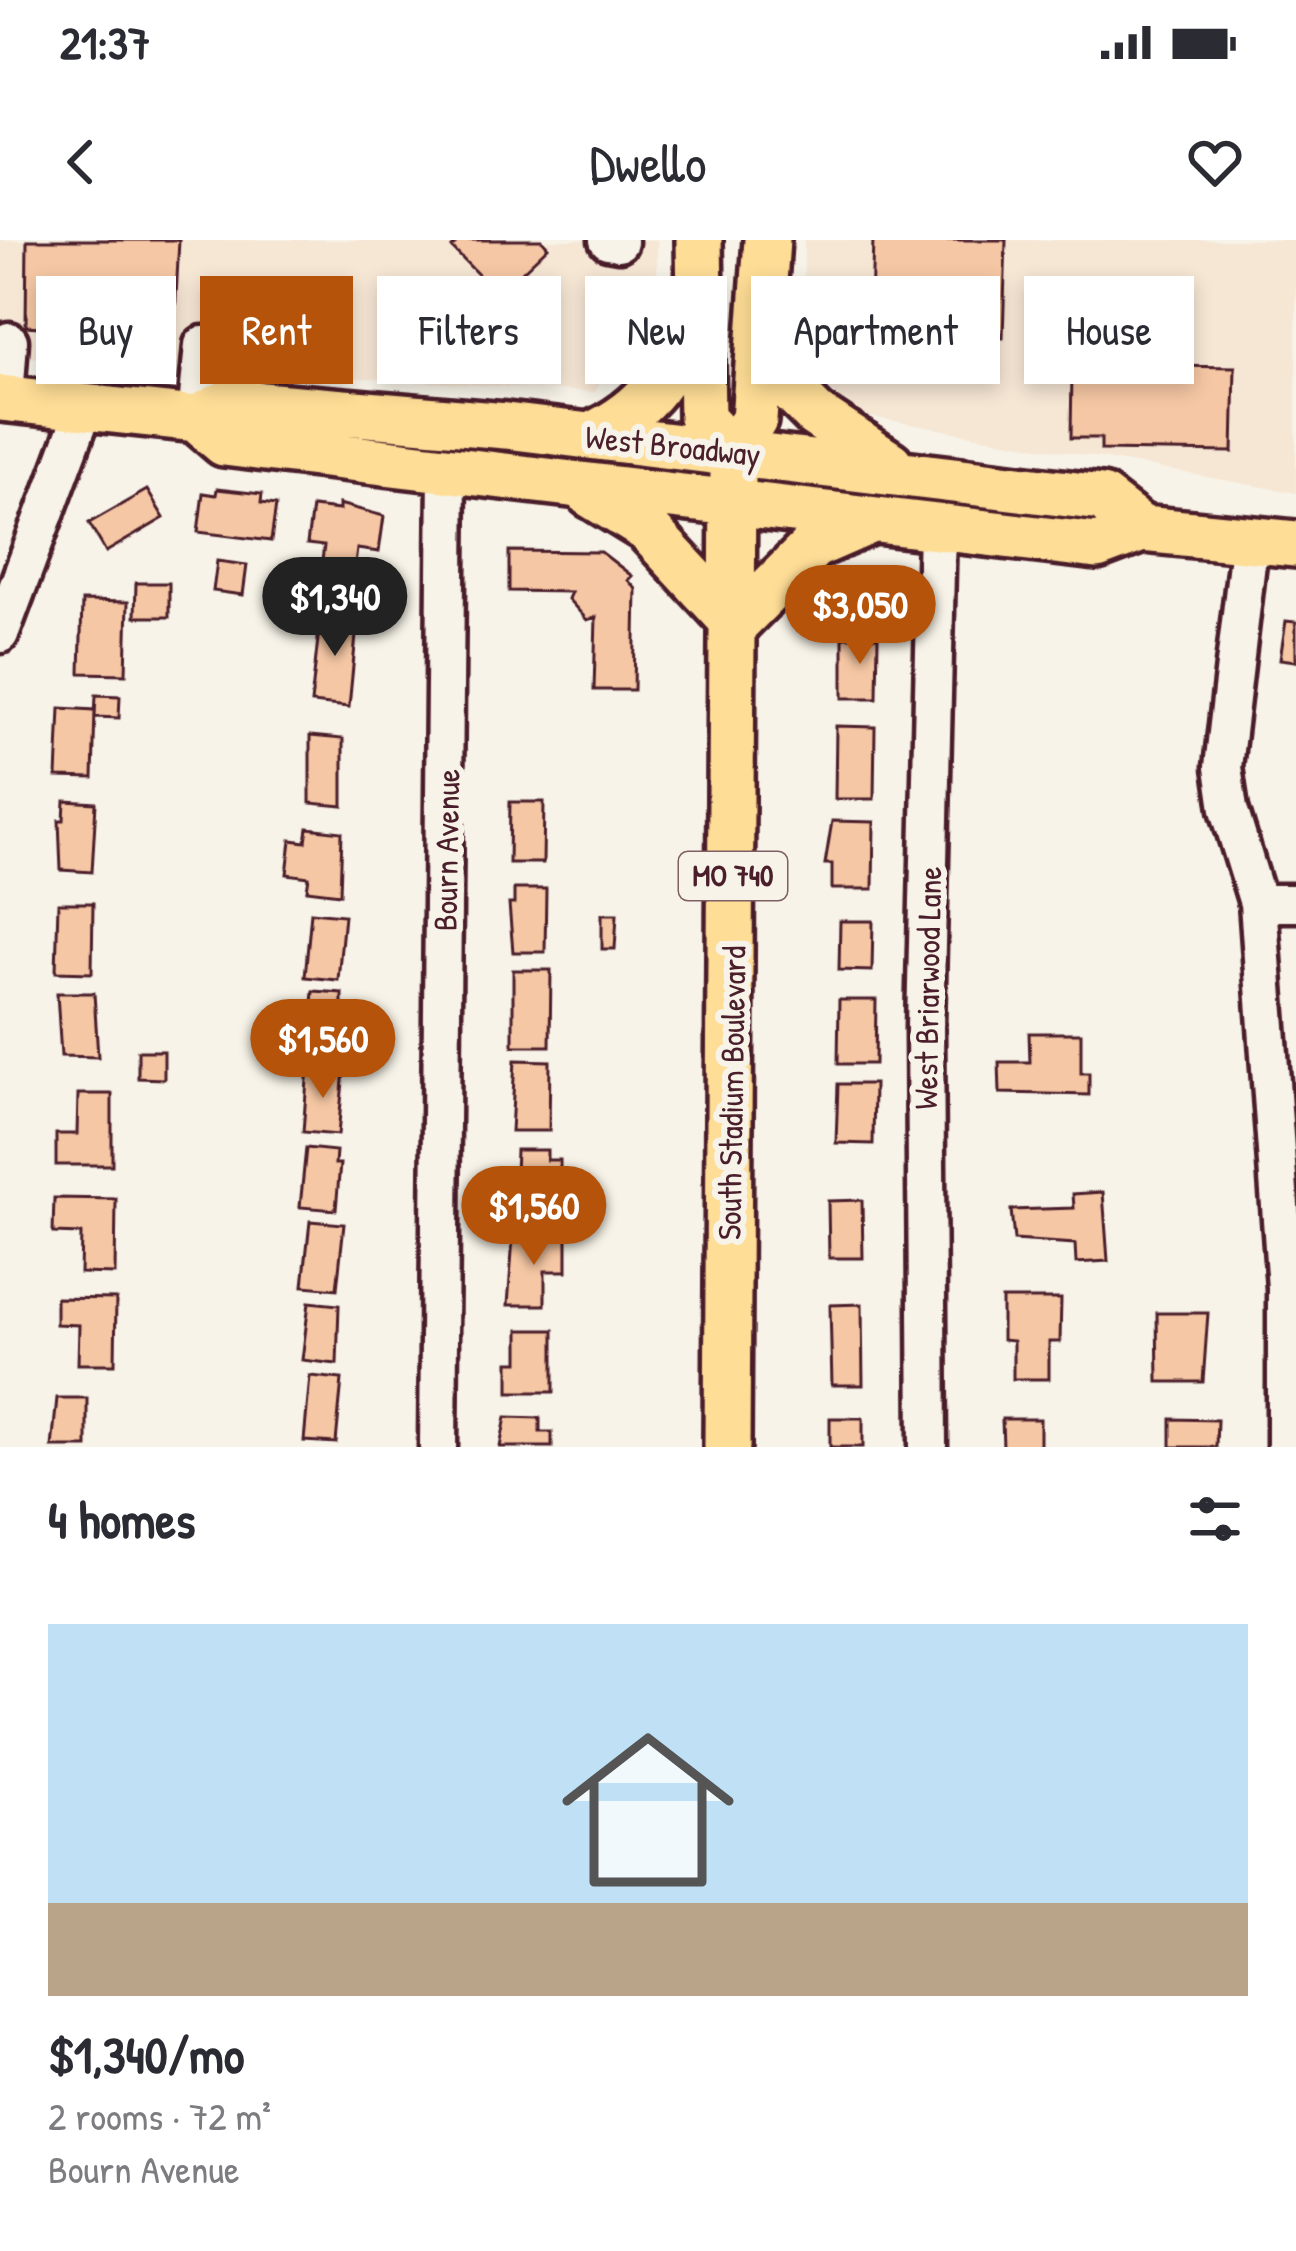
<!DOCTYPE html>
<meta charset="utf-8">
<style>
:root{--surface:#fff;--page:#f2f2f3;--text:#2b2b33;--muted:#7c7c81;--accent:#b45309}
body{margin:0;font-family:"Patrick Hand",sans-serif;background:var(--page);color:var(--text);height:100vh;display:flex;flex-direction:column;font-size:45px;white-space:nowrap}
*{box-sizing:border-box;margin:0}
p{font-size:39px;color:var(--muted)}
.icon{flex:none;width:66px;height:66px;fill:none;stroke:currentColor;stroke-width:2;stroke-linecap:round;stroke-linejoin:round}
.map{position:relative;height:1207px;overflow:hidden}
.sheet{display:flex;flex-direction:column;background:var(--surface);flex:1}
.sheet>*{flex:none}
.guide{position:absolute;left:36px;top:36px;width:1224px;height:108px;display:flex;gap:24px}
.price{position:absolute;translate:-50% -102px;padding:0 27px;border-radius:42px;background:var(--accent);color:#fff;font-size:39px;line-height:78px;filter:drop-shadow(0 3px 6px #0008)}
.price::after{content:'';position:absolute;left:50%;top:72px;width:36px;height:27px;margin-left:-18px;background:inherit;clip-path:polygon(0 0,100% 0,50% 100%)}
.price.active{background:#222;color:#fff}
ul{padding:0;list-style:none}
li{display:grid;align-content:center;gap:24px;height:636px;padding:0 48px}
li span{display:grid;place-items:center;height:372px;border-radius:0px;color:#555}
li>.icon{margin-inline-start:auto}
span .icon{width:216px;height:216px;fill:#fffc;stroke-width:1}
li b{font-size:51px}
h2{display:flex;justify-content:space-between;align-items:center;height:144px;padding:0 48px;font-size:51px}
.pill{padding:0 42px;border-radius:0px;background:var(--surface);box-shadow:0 6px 18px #0003;font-size:42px;line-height:108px}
.pill.active{background:var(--accent);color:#fff}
.status{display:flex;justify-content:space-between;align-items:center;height:84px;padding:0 60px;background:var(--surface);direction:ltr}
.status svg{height:33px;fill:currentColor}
header{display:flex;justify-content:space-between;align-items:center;height:156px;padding:0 48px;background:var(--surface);font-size:54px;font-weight:600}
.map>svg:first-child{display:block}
.built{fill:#f6e6d4}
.building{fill:#f5c7a4;stroke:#4a1f2b;stroke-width:3}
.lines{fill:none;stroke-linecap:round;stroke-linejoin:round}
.minor-casing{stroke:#4a1f2b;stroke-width:45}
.major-casing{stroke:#4a1f2b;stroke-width:54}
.minor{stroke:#f7f3e8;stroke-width:36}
.major{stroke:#fedd96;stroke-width:45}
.labels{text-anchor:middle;stroke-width:12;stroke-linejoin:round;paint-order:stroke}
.shield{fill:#f7f3e8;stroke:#7e5f64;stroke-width:3}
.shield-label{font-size:30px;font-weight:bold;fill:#4a1f2b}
.street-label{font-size:33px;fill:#4a1f2b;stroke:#f7f3e8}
</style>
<div class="status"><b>21:37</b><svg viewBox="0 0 49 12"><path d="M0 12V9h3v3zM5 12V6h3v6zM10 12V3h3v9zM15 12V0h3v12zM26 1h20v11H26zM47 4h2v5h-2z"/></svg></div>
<header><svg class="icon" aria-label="back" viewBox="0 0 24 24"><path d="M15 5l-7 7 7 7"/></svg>Dwello<svg class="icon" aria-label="heart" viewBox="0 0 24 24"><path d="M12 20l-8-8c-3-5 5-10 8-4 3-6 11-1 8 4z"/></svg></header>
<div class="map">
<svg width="1296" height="1207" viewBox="0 0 1296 1207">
<rect width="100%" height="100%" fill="#f7f3e8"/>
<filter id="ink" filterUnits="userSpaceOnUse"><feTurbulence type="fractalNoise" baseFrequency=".00833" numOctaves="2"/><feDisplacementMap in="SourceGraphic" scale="24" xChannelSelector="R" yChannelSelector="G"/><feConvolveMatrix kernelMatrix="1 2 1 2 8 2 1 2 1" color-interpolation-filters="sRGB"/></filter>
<g filter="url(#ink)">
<path class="built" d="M 0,0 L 657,0 L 657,37 L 595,152 L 0,116 Z
M 804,0 L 1296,0 L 1296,253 L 866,176 L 803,130 Z"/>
<path class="building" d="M 27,0 L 179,0 L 174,96 L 26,86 Z
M 460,0 L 542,0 L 548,7 L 498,55 L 452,8 Z
M 873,0 L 1006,0 L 1003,98 L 870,94 Z
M 1106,125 L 1235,127 L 1233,212 L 1101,210 L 1101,198 L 1071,198 L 1072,131 L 1106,132 Z
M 217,249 L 262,254 L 261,263 L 276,265 L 271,301 L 198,292 L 203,253 L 216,255 Z
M 147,250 L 164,278 L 106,312 L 89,283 Z
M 339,264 L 384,276 L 379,312 L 357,309 L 354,332 L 321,328 L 324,306 L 307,304 L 312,267 L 339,270 Z
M 509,311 L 601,312 L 632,336 L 628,340 L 636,349 L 634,450 L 594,450 L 596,377 L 587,380 L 568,359 L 571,352 L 509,351 Z
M 217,321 L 247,325 L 243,355 L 213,351 Z
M 136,343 L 169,343 L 169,377 L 135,377 Z
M 82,361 L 128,362 L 126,434 L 80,433 Z
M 321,371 L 358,375 L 349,467 L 311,463 Z
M 1286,381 L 1296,382 L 1296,421 L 1280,419 Z
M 843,397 L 878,397 L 877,458 L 843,458 Z
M 96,455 L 120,456 L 119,478 L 95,477 Z
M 60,468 L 95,470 L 93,538 L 57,537 Z
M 836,486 L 875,487 L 874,559 L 835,559 Z
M 310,496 L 343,499 L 343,566 L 310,563 Z
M 65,561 L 96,563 L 92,632 L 61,630 L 59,580 L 64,580 Z
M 510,562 L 544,562 L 543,623 L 509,623 Z
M 832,581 L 874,582 L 873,649 L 832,649 L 832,624 L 825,624 Z
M 308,588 L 342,592 L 340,654 L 307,650 L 309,637 L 287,634 L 291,600 L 306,602 Z
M 514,649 L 546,649 L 545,712 L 513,712 L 509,664 L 514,664 Z
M 58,663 L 93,663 L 92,733 L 56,732 Z
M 311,672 L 344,675 L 338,740 L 305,737 Z
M 602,674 L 617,674 L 615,709 L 602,709 Z
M 840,681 L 873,681 L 872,731 L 839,730 Z
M 513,730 L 551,730 L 550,806 L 513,806 Z
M 313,751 L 342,753 L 342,767 L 347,767 L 343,818 L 308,815 Z
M 57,753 L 94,753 L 98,817 L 61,816 Z
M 839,760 L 876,760 L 875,824 L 838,824 Z
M 1029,793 L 1081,793 L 1081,833 L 1089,833 L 1089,855 L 1000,853 L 999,822 L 1030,822 Z
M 138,811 L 164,811 L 164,839 L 138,838 Z
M 515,820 L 550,821 L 549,891 L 511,891 Z
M 308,827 L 344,830 L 338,895 L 303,892 Z
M 838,844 L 874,844 L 873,904 L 836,903 Z
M 78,854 L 112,854 L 112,925 L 56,925 L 56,894 L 77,894 Z
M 306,908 L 336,911 L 335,924 L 340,924 L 336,970 L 300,967 Z
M 516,910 L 547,910 L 547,920 L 560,920 L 560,942 L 545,942 L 545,981 L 513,981 Z
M 1103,952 L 1108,1021 L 1076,1023 L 1075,1004 L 1014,1000 L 1011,970 L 1074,968 L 1073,954 Z
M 54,958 L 116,959 L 115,1034 L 80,1033 L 81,994 L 53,993 Z
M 862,960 L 863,1018 L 829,1018 L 828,961 Z
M 310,981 L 344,984 L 337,1049 L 303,1046 Z
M 513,998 L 567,998 L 567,1031 L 545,1031 L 545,1065 L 508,1065 Z
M 56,1058 L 116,1059 L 115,1124 L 78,1124 L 79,1085 L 56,1084 Z
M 1002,1059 L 1061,1059 L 1060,1102 L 1049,1102 L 1049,1139 L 1013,1139 L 1013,1101 L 1002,1100 Z
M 309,1062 L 339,1065 L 337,1124 L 302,1120 Z
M 862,1064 L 863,1145 L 832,1145 L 830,1065 Z
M 1157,1073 L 1208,1073 L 1203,1142 L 1158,1142 Z
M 519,1090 L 554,1090 L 554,1152 L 509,1152 L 509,1122 L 519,1122 Z
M 310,1136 L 342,1139 L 336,1203 L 304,1201 Z
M 57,1158 L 87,1158 L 87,1207 L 52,1207 Z
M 506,1177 L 540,1178 L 540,1192 L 552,1192 L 552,1207 L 500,1207 Z
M 830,1178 L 863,1178 L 863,1207 L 830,1207 Z
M 1002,1179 L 1040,1179 L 1040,1207 L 1003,1207 Z
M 1171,1179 L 1217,1180 L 1216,1207 L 1171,1207 Z"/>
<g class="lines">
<g class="minor-casing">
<path id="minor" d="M 608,0 L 619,2
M 5,158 L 9,101
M 196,179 L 203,105
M 1250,297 L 1223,527 L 1229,569 L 1258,663 L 1286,1048 L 1286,1207
M 0,394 L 84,169
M 1258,663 L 1296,663
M 438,1207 L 447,229
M 928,1207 L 925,787 L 937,288"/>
</g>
<g class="major-casing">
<path id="major" d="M 699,0 L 702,179 L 732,211
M 767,54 L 785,144 L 816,175 L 890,224
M 0,158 L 196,179 L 229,162 L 506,186 L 1102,258 L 1142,289
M 196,179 L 224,203 L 1097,306 L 1142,289 L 1296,304
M 590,196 C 647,170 676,130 692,70
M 732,211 L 754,180 L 767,0
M 590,254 L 647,289 L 735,384
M 735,384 L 813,306 L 868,282
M 727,1207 L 733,232"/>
</g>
<use href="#minor" class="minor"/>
<use href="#major" class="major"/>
</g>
</g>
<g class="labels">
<rect class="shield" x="679" y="612" width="108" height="48" rx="9"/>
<g class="shield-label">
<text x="733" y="646">MO 740</text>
</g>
<g class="street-label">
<text transform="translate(673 205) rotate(6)" y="12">West Broadway</text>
<text transform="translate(446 610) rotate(-89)" y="12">Bourn Avenue</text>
<text transform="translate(927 748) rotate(-89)" y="12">West Briarwood Lane</text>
<text transform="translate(731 853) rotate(-89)" y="12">South Stadium Boulevard</text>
</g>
</g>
</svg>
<b class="price active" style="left:335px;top:419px">$1,340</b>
<b class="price" style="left:860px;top:427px">$3,050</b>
<b class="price" style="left:323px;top:861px">$1,560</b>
<b class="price" style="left:534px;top:1028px">$1,560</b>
<div class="guide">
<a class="pill">Buy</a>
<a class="pill active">Rent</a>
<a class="pill">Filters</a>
<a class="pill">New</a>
<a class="pill">Apartment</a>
<a class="pill">House</a>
</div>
</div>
<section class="sheet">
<h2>4 homes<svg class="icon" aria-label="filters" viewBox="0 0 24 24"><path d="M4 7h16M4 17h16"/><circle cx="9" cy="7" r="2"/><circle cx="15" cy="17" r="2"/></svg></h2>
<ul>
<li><span style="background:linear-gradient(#bfe0f5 75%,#b9a48a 0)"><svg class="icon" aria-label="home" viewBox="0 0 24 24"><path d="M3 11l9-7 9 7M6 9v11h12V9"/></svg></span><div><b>$1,340/mo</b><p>2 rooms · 72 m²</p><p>Bourn Avenue</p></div></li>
</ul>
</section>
